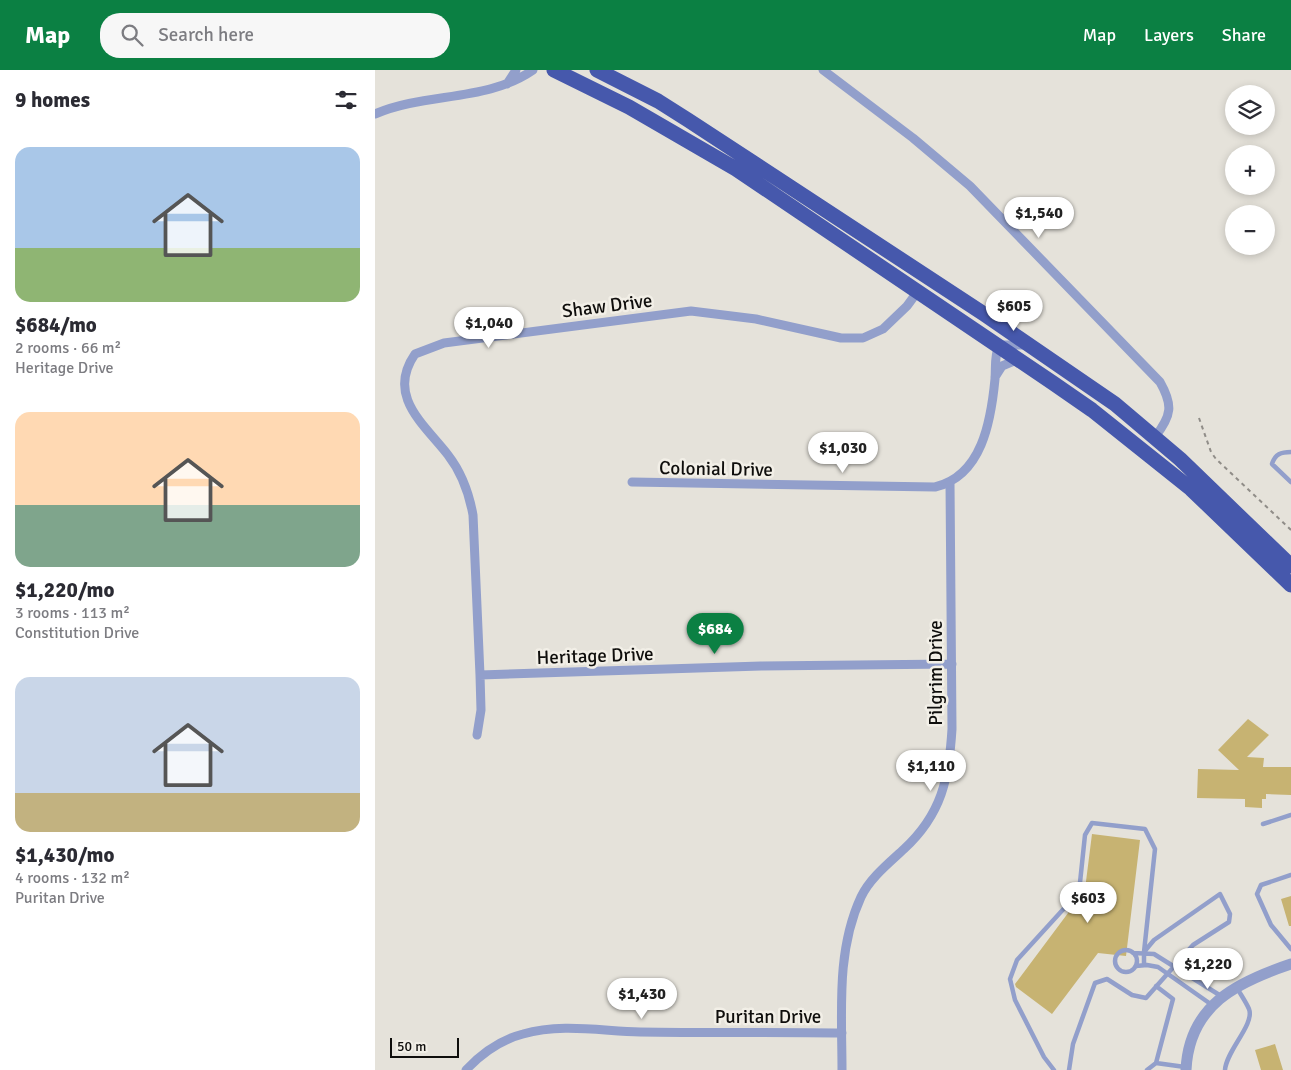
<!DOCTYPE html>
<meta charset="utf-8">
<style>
:root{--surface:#fff;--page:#f7f7f7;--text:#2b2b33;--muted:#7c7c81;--accent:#0b8043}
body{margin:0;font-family:Signika,sans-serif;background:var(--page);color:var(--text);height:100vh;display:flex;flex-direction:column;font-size:19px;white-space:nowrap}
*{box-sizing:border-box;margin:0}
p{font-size:16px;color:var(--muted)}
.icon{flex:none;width:28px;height:28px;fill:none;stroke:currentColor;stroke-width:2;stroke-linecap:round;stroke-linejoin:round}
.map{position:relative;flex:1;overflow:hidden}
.sheet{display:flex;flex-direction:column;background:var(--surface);width:375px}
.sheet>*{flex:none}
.controls{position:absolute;left:850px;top:15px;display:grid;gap:10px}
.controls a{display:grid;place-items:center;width:50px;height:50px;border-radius:50%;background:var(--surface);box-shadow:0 2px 8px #0003;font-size:25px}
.scale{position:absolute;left:15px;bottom:12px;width:69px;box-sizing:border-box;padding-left:5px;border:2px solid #0f0e0c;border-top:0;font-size:14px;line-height:18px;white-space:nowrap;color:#0f0e0c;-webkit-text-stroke:4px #f2efe7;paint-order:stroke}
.price{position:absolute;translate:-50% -42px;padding:0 11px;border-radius:18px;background:#fff;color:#222;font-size:16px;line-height:32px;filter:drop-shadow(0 1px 2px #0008)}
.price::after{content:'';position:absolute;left:50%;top:30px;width:15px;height:11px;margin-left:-8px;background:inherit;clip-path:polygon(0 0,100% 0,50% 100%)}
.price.on{background:var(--accent);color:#fff}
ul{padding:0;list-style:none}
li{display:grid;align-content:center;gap:10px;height:265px;padding:0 15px}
li span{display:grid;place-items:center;height:155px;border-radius:15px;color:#555}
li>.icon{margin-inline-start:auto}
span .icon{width:90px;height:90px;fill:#fffc;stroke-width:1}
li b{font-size:21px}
h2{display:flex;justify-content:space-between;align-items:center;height:60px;padding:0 15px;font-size:21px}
header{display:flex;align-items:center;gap:30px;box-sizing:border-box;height:70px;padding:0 25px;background:var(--accent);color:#fff}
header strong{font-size:24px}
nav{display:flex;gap:28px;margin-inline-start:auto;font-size:18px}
.search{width:350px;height:45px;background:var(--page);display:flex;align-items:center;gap:12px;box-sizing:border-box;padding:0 18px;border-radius:20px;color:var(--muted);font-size:19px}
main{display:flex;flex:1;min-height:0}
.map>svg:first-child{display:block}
.building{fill:#c7b372}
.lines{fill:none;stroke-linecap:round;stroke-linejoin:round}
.path{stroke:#908d88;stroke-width:2;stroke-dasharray:4 4;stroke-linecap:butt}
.service{stroke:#929fcb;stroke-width:4.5}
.minor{stroke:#929fcb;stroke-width:9}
.tertiary{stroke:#929fcb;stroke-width:11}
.trunk{stroke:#4658ac;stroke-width:15}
.labels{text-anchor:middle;stroke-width:5;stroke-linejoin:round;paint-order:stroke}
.street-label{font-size:19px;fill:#0f0e0c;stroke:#f2efe7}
</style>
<header>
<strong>Map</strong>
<div class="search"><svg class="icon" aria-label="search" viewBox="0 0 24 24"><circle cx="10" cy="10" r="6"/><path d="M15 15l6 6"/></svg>Search here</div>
<nav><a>Map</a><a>Layers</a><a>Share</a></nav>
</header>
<main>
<section class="sheet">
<h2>9 homes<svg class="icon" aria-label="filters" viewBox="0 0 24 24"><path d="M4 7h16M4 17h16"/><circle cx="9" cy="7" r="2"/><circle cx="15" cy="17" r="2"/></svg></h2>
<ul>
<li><span style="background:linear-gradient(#a9c7e8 65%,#8fb573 0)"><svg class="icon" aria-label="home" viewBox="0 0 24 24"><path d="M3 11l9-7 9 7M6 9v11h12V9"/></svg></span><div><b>$684/mo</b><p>2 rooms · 66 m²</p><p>Heritage Drive</p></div></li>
<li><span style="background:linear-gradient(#ffd9b3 60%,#7fa58c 0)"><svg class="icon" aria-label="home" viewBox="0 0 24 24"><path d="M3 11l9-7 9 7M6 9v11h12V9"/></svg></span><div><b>$1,220/mo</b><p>3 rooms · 113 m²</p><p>Constitution Drive</p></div></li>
<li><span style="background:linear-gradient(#c9d6e8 75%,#c2b280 0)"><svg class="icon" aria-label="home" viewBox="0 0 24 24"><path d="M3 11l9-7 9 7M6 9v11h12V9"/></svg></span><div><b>$1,430/mo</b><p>4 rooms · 132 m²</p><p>Puritan Drive</p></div></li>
</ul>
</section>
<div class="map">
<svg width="916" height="1000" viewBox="0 0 916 1000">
<rect width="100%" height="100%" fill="#e5e2da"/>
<path class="building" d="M 873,649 L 894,665 L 872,687 L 889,688 L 888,697 L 916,697 L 916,725 L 891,724 L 891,729 L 887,729 L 887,738 L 870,737 L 870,729 L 822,728 L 823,699 L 864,700 L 843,680 Z
M 717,764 L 765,770 L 751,886 L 723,883 L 677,944 L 641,917 L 640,914 L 702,831 L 708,835 Z
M 916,826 L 916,856 L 914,856 L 906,829 Z
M 900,974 L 908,1000 L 886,1000 L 880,980 Z"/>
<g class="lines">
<path class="path" d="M 824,348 L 836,382 L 841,389 L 916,460"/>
<path class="service" d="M 916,382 C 906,382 900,384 897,394 L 916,412
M 888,754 L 916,745
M 916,805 L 886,815 L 882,824 L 896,855 L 916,879
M740 891a11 11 0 1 1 22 0a11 11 0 1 1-22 0Z
M 758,883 L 779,884 L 846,926
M 761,896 L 772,895 L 783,897 L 837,935
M 781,916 L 798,929 L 781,993
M 679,1000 L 669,987 L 640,930 L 635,909 L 642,890 L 704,822 L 710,765 L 717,753 L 770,759 L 780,779 L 769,882
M 694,1000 L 698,974 L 720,913 L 732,909 L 757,925 L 771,928 L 818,875 L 854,852 L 855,844 L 845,824 L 779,870 L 769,882 L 769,895
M 772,1000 L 781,993 L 810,997
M 850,1000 C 851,981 880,954 874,939 C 871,932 866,925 862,918"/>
<path class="minor" d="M 448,0 L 538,68 L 595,116 L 785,312 C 798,335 797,345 780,367
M 132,14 L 141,0
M 0,44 C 51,22 112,32 158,0
M 620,307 L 627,296 L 644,289
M 257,412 L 560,417 C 607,406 616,351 620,309 C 621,297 619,287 624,275 L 649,275
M 105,605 L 386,596 L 577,594
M 102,665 L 106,640 L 105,605 L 98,445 C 94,423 87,403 73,385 C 49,354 11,326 40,284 L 69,273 L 316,241 L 381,249 L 466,268 L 488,268 L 508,259 L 532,236 L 543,221
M 91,1000 C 107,983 125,970 148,964 C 186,953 226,961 265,962 C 332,963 400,962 467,963
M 467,1000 C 467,942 461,881 486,827 C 495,808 514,793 529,779 C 567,744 574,708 577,659 L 575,412"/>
<path class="tertiary" d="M 811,1000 C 814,935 862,912 916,894"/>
<path class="trunk" d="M 179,0 L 254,37 L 361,99 L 678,313 L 717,340 L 816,419 L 916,515
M 222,0 L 283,31 L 313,50 L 609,244 L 740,334 L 805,389 L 916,496"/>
</g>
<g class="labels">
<g class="street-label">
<text transform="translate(232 235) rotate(-7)" y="7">Shaw Drive</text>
<text transform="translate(341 398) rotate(1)" y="7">Colonial Drive</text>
<text transform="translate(220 585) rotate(-2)" y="7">Heritage Drive</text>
<text transform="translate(560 603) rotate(-90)" y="7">Pilgrim Drive</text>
<text x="393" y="953">Puritan Drive</text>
</g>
</g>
</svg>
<div class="controls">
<a><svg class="icon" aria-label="layers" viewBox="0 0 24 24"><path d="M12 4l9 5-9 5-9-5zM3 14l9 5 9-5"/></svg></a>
<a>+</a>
<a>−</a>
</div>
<div class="scale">50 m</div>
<b class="price" style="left:664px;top:169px">$1,540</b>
<b class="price" style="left:639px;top:262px">$605</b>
<b class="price" style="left:114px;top:279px">$1,040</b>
<b class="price" style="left:468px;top:404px">$1,030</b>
<b class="price on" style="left:340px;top:585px">$684</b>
<b class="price" style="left:556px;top:722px">$1,110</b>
<b class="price" style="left:713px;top:854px">$603</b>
<b class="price" style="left:833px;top:920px">$1,220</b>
<b class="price" style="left:267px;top:950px">$1,430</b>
</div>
</main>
